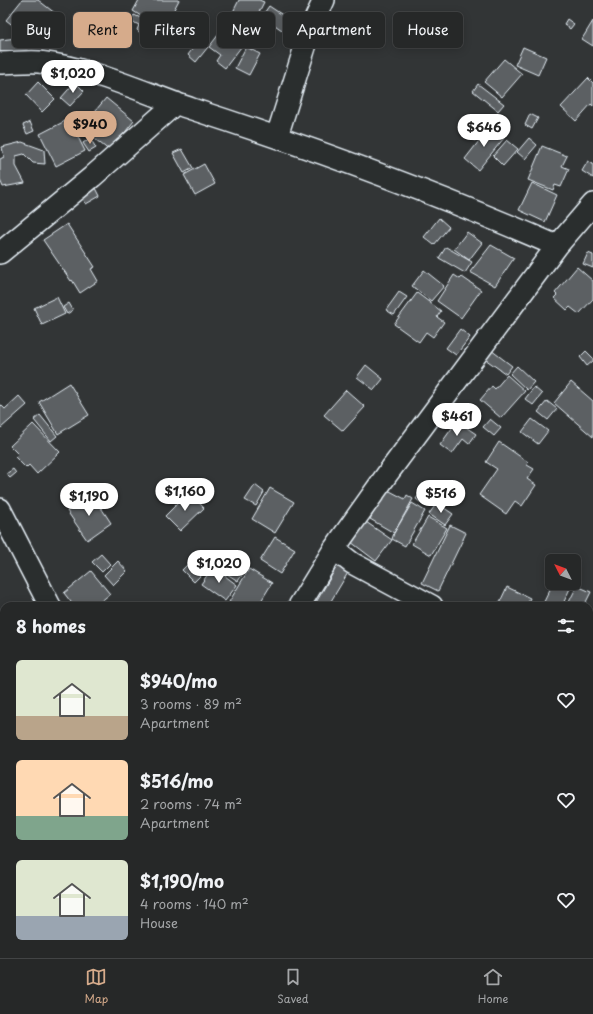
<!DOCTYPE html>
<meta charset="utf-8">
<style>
:root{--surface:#262828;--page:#2e3030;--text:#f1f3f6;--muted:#a4a6a8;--line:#424445;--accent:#d6ab8b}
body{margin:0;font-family:"Playpen Sans",sans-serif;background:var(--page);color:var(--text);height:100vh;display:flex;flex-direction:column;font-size:15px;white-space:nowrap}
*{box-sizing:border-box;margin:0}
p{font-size:13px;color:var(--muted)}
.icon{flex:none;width:22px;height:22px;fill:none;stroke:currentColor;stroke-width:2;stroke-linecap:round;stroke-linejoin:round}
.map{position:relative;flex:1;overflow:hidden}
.side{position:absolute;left:0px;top:602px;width:593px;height:356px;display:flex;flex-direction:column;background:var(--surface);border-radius:12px 12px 0 0;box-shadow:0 2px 10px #0003,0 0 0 1px var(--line)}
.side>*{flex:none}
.hud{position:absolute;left:12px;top:12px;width:569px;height:36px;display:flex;gap:8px}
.needle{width:26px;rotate:312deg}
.fabs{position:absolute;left:545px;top:554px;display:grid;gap:8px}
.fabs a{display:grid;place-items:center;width:36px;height:36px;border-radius:6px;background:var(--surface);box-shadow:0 2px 10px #0003,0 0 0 1px var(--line);font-size:20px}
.price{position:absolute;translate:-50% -34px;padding:0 9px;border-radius:14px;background:#fff;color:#222;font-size:13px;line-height:26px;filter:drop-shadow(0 1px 2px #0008)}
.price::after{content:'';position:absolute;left:50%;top:24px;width:12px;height:9px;margin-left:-6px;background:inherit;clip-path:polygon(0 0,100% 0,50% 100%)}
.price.current{background:var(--accent);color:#111}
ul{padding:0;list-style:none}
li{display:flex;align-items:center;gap:12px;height:100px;padding:0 16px}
li span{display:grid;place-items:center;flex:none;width:112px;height:80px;border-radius:6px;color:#555}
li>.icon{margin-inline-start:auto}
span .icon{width:48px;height:48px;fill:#fffc;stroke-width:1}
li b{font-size:17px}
h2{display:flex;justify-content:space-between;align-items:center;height:48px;padding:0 16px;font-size:17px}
.pill{padding:0 14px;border-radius:6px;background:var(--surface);box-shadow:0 2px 10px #0003,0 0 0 1px var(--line);font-size:14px;line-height:36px}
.pill.current{background:var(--accent);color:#111}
.dock{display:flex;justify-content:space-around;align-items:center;height:56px;border-top:1px solid var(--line);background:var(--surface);font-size:11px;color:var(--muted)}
.dock a{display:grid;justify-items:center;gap:2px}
.dock .current{color:var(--accent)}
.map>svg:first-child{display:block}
.building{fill:#5c6063;stroke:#e8f1f8}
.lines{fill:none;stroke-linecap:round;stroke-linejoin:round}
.minor-casing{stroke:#e8f1f8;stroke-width:24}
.minor{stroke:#2a2d2e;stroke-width:21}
</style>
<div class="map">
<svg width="593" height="958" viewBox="0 0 593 958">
<rect width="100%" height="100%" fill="#323536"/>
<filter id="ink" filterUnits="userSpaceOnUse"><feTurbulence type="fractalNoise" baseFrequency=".025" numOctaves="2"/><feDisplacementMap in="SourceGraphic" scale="8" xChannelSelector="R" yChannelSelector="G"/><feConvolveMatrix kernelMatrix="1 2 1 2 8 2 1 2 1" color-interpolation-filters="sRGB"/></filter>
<g filter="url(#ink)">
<path class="building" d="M 22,0 L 38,0 L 60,17 L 42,40 L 19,21 L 15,27 L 6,20 Z
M 139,0 L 179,0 L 163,30 L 133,11 Z
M 239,0 L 259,0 L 264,2 L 250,30 L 229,20 Z
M 269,6 L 296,24 L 289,35 L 262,16 Z
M 134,15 L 143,19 L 156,30 L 148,39 L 137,30 L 139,25 L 131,21 Z
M 567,19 L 574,24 L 570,29 L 564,24 Z
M 593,21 L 593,46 L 582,39 Z
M 228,22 L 248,38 L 225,68 L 216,61 L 220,55 L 209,47 Z
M 26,37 L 28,52 L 0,55 L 0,40 Z
M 199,40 L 208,47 L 196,62 L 188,55 Z
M 246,47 L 260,54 L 249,75 L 235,68 Z
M 523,47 L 546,57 L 538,75 L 515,65 Z
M 504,59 L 522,74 L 502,97 L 484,82 Z
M 588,78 L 593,83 L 593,106 L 591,104 L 576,121 L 561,107 Z
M 38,82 L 55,99 L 42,112 L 26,95 Z
M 75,82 L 84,91 L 70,106 L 61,98 Z
M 478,84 L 504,104 L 498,111 L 473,91 Z
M 106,98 L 134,121 L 110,151 L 81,128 Z
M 530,114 L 538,118 L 532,129 L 525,125 Z
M 473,117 L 486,127 L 475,141 L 462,132 Z
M 496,117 L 508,121 L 505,130 L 493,125 Z
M 69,119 L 85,151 L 56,166 L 40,134 Z
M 30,122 L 34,131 L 27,134 L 23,125 Z
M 490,127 L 504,138 L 478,170 L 465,159 Z
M 90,138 L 96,148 L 89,152 L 83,143 Z
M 529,138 L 537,145 L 525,159 L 517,152 Z
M 507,140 L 518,149 L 503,166 L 493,156 Z
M 22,142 L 44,150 L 45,164 L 33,163 L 24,154 L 16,156 L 16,166 L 25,183 L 3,187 L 0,180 L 0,159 L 4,157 L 2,147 Z
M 542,146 L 567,156 L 562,166 L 569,169 L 561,187 L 555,185 L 553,190 L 528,180 Z
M 182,149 L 193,168 L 184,173 L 173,153 Z
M 588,161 L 593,164 L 593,178 L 582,171 Z
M 204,164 L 215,184 L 195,195 L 184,175 Z
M 532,183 L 557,195 L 545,222 L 519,210 Z
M 96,188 L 100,196 L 86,204 L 82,196 Z
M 439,218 L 449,227 L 434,245 L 424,237 Z
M 67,224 L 95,267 L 91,269 L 98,281 L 80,293 L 72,280 L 71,281 L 43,240 Z
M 467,232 L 482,243 L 469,260 L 454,249 Z
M 491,245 L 514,258 L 495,286 L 470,272 Z
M 446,247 L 472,262 L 465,273 L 439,258 Z
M 588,253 L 593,255 L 593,268 L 583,264 Z
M 577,267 L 593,281 L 593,299 L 579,314 L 570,307 L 567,310 L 554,298 L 557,295 L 555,293 Z
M 424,270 L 444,286 L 431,301 L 412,286 Z
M 454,275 L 460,279 L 462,277 L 481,290 L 461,318 L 437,301 Z
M 399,292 L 407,297 L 394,315 L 386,310 Z
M 417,293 L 441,311 L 437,317 L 444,322 L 433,337 L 426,332 L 419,342 L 394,324 Z
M 57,297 L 65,314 L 42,325 L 34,308 Z
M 69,303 L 73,310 L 67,314 L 63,307 Z
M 460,329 L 470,337 L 456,355 L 446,348 Z
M 491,350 L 512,366 L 506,374 L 485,359 Z
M 586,351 L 593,358 L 593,361 L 587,366 L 580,357 Z
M 366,365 L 383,379 L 374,390 L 357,377 Z
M 517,366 L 534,382 L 527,390 L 510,374 Z
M 507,375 L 525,391 L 501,418 L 480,400 L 492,386 L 495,389 Z
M 571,382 L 593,401 L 593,437 L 554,403 Z
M 69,383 L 89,415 L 58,434 L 39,402 Z
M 534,387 L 542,394 L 533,405 L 525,399 Z
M 346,390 L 365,407 L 343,431 L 324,415 Z
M 19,396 L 27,405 L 1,428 L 0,426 L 0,404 L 5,409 Z
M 547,401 L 557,409 L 548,420 L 538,412 Z
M 40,415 L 57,436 L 51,441 L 34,420 Z
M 490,419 L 501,428 L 494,436 L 483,427 Z
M 532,419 L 548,431 L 538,444 L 522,432 Z
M 457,421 L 476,434 L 469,444 L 463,439 L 452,454 L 440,445 Z
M 33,424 L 60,452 L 37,474 L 29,465 L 26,468 L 15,457 L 18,454 L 10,446 Z
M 499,442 L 528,462 L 527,465 L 534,469 L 527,479 L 536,485 L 522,506 L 515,501 L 506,514 L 479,495 L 497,469 L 486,462 Z
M 13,469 L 16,473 L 10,478 L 6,474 Z
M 255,485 L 264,492 L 256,506 L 245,500 Z
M 425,486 L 434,493 L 424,505 L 416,499 Z
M 270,488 L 294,502 L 275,533 L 252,519 Z
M 386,489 L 405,499 L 407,495 L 413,499 L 394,533 L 370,519 Z
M 189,492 L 204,508 L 180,531 L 165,516 Z
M 92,494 L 111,523 L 87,540 L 67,511 Z
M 412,503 L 425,511 L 405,546 L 392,539 L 394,533 Z
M 437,503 L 453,514 L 445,525 L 429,514 Z
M 428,517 L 447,528 L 431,555 L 412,544 Z
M 366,522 L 392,540 L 376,561 L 351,542 Z
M 450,525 L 466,533 L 438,591 L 422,583 Z
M 275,537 L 295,549 L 280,574 L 260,561 Z
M 101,554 L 110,564 L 102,572 L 92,562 Z
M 198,554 L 210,566 L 194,582 L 182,570 Z
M 224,554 L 247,568 L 238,581 L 216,567 Z
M 341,559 L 352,566 L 328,606 L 314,606 Z
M 118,561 L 127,571 L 113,585 L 104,575 Z
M 213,567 L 237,585 L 225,601 L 201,584 Z
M 249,569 L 272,583 L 258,606 L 236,606 L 229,602 Z
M 91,571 L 110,594 L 95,606 L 74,606 L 64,593 Z
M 553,583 L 572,584 L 562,606 L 542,606 Z
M 577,586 L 591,592 L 584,606 L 567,606 Z
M 507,587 L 530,598 L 527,606 L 498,606 Z
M 593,613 L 593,665 L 589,663 L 589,620 Z
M 589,721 L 593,723 L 593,770 L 589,768 Z
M 514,954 L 541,954 L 539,958 L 513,958 Z"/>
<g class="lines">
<g class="minor-casing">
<path id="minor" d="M 0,63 C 13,63 27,61 39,62 C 92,68 142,92 192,109 C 316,149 438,194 557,246 L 593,204
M 277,136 L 311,28 L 324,0
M 0,253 L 92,177 L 176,103
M 0,509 L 50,606
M 334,549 L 352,563 L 432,606
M 299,606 L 334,549 L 388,473 L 557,246
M 589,690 L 593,692
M 110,958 L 112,954"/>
</g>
<use href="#minor" class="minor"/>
</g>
</g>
</svg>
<div class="fabs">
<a><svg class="needle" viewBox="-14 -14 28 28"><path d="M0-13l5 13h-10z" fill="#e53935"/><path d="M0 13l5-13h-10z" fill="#a4a6a8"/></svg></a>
</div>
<b class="price" style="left:73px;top:94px">$1,020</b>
<b class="price current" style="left:90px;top:145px">$940</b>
<b class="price" style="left:484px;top:148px">$646</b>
<b class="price" style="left:457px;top:437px">$461</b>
<b class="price" style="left:185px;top:512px">$1,160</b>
<b class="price" style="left:441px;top:514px">$516</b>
<b class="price" style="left:89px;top:517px">$1,190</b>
<b class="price" style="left:219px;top:584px">$1,020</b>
<div class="hud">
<a class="pill">Buy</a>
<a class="pill current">Rent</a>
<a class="pill">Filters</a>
<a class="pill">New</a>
<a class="pill">Apartment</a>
<a class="pill">House</a>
</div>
<section class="side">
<h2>8 homes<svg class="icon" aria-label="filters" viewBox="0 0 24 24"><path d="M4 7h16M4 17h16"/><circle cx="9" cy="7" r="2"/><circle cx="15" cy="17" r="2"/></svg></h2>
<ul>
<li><span style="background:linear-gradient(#dfe7d0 70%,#b9a48a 0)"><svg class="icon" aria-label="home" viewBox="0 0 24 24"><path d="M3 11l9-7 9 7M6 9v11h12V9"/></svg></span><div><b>$940/mo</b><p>3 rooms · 89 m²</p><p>Apartment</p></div><svg class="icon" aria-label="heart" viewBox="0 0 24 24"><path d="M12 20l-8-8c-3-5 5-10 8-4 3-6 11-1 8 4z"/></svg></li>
<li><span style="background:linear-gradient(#ffd9b3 70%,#7fa58c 0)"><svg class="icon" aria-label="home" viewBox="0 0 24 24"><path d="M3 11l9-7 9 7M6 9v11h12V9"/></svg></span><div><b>$516/mo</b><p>2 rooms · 74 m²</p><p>Apartment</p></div><svg class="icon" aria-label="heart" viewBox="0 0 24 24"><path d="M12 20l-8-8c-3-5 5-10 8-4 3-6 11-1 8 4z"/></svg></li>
<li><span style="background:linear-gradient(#dfe7d0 70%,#9aa5b1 0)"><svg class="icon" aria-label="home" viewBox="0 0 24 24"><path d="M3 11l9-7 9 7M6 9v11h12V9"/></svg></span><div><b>$1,190/mo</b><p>4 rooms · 140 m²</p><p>House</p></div><svg class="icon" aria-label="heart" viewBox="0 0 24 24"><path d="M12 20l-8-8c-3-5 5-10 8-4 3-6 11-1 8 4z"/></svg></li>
</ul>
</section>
</div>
<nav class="dock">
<a class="current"><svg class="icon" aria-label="map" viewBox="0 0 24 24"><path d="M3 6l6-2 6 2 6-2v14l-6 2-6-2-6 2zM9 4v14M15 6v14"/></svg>Map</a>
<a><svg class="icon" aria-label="saved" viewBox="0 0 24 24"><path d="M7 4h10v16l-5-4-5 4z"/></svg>Saved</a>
<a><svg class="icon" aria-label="home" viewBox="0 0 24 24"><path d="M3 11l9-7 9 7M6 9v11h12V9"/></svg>Home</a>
</nav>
